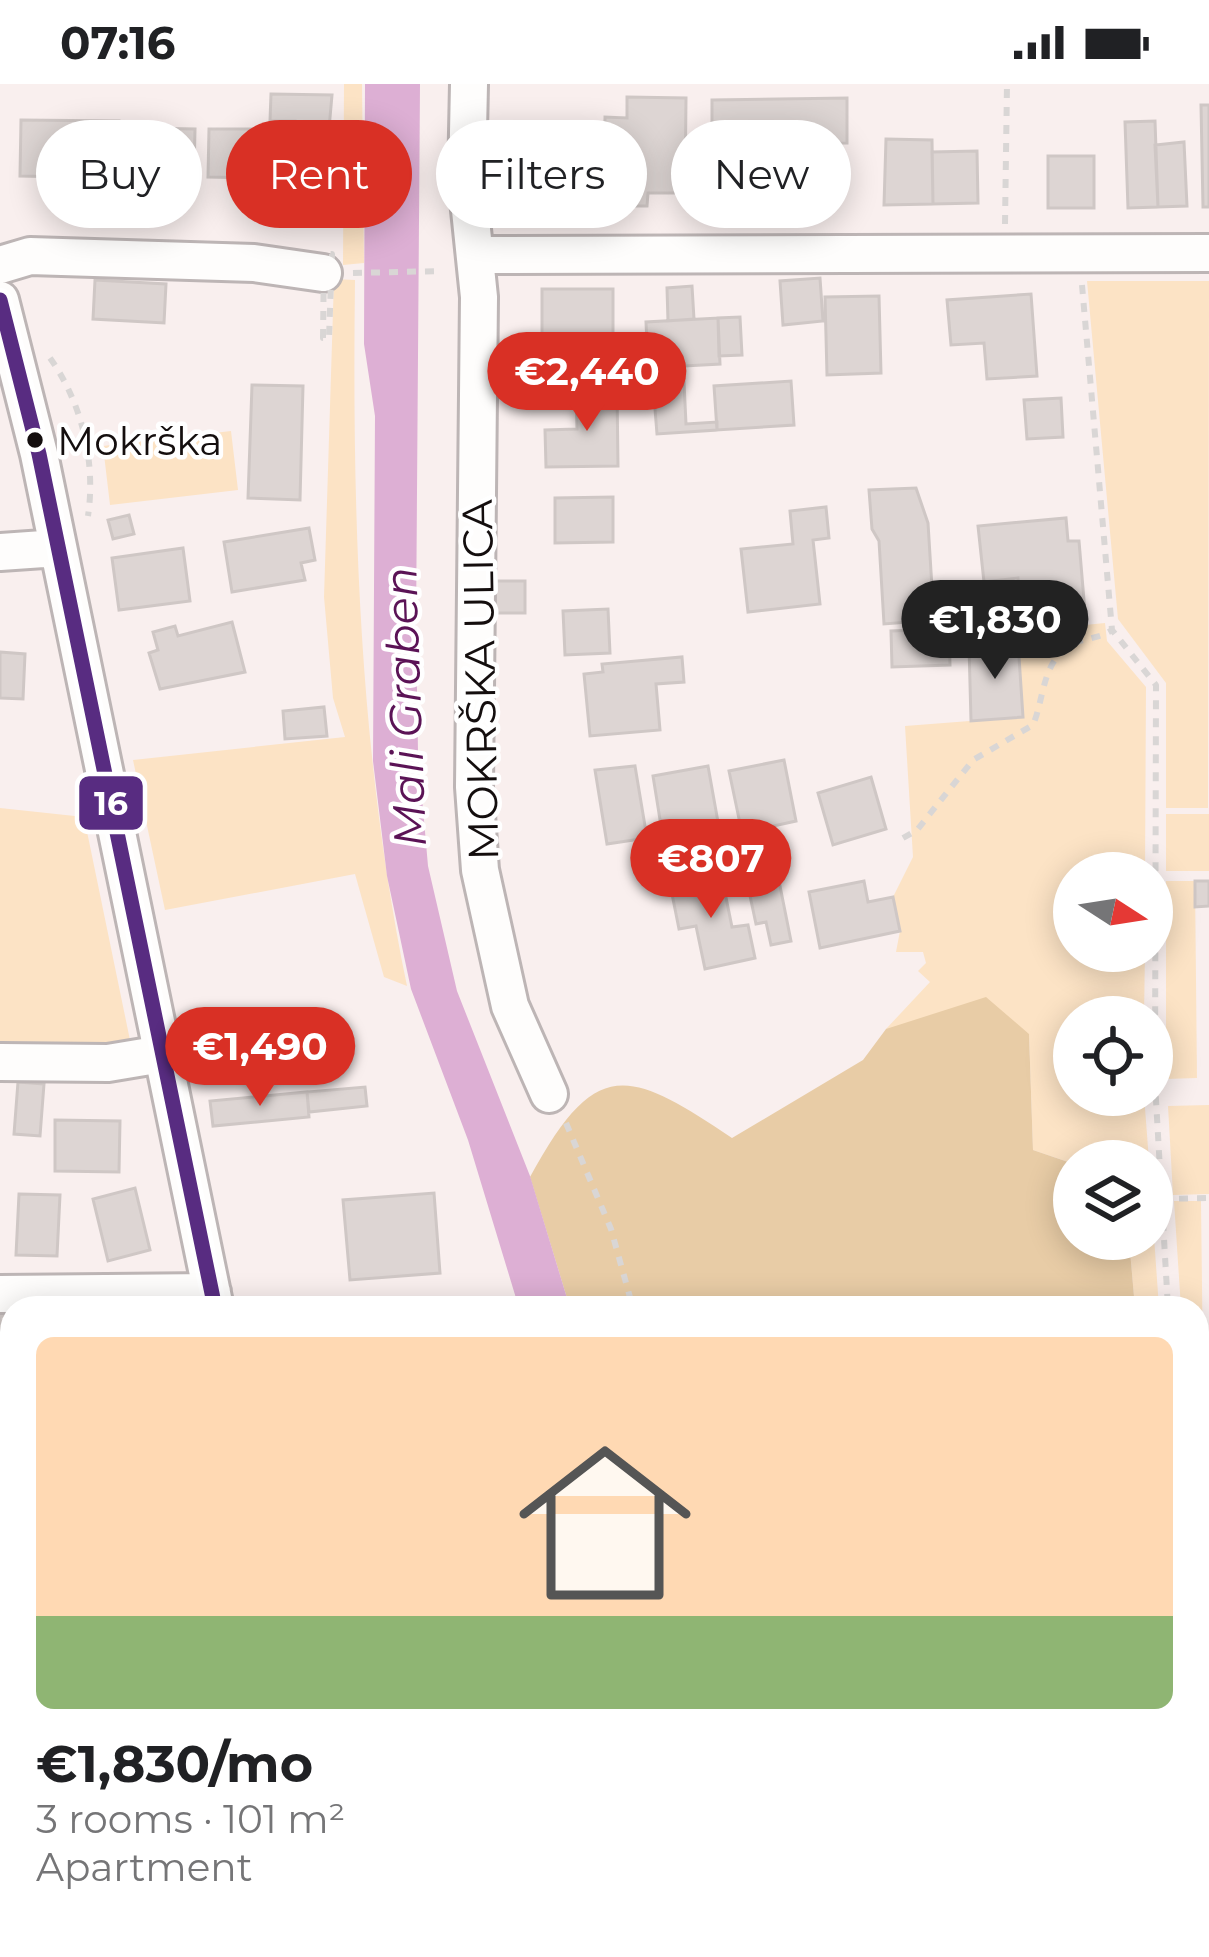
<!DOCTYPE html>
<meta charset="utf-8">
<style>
:root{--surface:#fff;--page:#f2f2f2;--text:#202124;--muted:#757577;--line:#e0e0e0;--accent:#d93025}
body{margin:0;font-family:Montserrat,sans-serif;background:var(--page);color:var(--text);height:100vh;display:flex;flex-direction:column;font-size:45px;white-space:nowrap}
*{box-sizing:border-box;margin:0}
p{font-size:39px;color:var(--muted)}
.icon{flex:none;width:66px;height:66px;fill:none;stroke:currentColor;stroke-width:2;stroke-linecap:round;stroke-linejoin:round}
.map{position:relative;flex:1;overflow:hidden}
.side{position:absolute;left:0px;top:1212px;width:1209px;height:663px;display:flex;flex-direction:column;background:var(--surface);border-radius:36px 36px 0 0;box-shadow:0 6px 30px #0003}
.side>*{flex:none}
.banner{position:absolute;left:36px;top:36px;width:1137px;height:108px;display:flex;gap:24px}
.needle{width:78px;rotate:102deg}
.controls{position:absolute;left:1053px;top:768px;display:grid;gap:24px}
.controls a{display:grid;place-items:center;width:120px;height:120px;border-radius:50%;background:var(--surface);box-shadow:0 6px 30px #0003;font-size:60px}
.price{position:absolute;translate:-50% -102px;padding:0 27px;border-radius:42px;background:var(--accent);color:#fff;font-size:39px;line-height:78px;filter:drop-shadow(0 3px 6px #0008)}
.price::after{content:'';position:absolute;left:50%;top:72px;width:36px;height:27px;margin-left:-18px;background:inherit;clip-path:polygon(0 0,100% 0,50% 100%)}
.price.current{background:#222;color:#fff}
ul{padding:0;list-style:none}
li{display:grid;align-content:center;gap:24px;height:636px;padding:0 36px}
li+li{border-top:3px solid var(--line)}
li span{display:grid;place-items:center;height:372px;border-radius:18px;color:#555}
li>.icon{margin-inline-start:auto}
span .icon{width:216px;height:216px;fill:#fffc;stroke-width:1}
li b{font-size:51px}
.tag{padding:0 42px;border-radius:54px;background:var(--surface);box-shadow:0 6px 30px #0003;font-size:42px;line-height:108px}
.tag.current{background:var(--accent);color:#fff}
.status{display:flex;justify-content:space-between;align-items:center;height:84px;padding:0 60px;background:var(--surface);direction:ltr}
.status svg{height:33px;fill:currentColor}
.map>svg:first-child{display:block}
.green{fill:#fce3c5}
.forest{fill:#e8cca6}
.water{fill:#ddafd4}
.building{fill:#ddd5d3;stroke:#cfc7c5;stroke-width:3}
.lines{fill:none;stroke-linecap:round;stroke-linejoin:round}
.minor-casing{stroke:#bdb5b5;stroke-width:42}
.path{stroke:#d9d6d5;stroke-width:6;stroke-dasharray:9 9;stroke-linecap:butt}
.minor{stroke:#fefdfc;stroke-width:36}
.bus-1-casing{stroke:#fff;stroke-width:24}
.bus-1{stroke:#582c81;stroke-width:15}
.bus-dot{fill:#140e0e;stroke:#fff;stroke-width:4.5}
.labels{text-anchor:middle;stroke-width:9;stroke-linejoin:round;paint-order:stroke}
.bus-label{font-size:39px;fill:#140e0e;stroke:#fff;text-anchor:start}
.street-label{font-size:42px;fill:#140e0e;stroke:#fff}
.water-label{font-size:45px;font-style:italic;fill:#5b1356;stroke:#fff}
.line-badge{stroke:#fff;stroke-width:4.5}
.badge-label{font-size:33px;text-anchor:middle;font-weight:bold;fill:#fff}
</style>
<div class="status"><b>07:16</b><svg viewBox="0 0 49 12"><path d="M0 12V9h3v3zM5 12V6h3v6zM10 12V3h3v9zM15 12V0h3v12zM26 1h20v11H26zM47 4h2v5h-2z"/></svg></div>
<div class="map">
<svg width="1209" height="1873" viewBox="0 0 1209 1873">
<rect width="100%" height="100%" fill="#f9efee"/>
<path class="green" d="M 344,0 L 362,0 L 364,179 L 343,181 Z
M 334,195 L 355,196 C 352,432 359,670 407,902 L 384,893 L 355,790 L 165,826 L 133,676 L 345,653 L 333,614 L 324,513 Z
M 1087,197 L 1209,197 L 1208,724 L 1166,724 L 1166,599 L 1118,535 Z
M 231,347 L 238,406 L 110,421 L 103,362 Z
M 1105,539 L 1107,557 L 1146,603 L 1145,789 L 1074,789 L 1074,867 L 1145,867 L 1144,933 L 1074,933 L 1074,1011 L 1144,1011 L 1149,1077 L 1074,1080 L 1033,1066 L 1029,950 L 886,945 L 930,898 L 918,887 L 926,879 L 923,868 L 896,868 L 900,847 L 893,813 L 913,773 L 905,642 L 1022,633 L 1018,558 L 1024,547 Z
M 0,724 L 84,733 L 131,961 L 0,966 Z
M 1166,730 L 1209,730 L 1209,787 L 1166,787 Z
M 1166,797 L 1195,797 L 1197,994 L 1166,995 Z
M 1209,1021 L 1209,1110 L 1173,1111 L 1168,1022 Z
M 1174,1117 L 1201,1117 L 1203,1289 L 1209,1290 L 1209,1344 L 1197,1345 L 1197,1224 L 1181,1224 Z
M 1152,1124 L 1159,1224 L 1135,1224 L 1129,1155 L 1152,1155 Z
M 1209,1435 L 1209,1649 L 1197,1436 Z
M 0,1522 L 12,1522 L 12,1793 L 0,1794 Z"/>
<path class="forest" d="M 986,913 L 1029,950 L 1033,1066 L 1074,1080 L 1074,1155 L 1129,1155 L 1135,1224 L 570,1224 L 530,1093 C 595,974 626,982 732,1054 L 863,976 L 886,945 Z
M 638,1863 L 912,1863 L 901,1873 L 636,1873 Z"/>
<path class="water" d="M 365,0 L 420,0 L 416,545 L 418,668 L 428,782 L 457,907 L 530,1092 L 570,1224 L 519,1224 L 468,1056 L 411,905 L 387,792 L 373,677 L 375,332 L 364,260 Z"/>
<path class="building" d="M 271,10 L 332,11 L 324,101 L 269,94 L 271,46 L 295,46 L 295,37 L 270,37 Z
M 627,13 L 686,14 L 685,109 L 648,109 L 647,122 L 604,122 L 605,33 L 627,34 Z
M 847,14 L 847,59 L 712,60 L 712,16 Z
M 1201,21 L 1209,21 L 1209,123 L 1203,123 Z
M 21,36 L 119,37 L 119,94 L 20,92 Z
M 1155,37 L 1158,123 L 1128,124 L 1125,38 Z
M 140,44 L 195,45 L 194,92 L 139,91 Z
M 209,45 L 262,45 L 262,94 L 208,93 Z
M 886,55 L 932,56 L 933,120 L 884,121 Z
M 1184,58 L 1187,122 L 1158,123 L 1155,61 Z
M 977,67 L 978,119 L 933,120 L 932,68 Z
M 1048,72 L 1094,72 L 1094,124 L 1048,124 Z
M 712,83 L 830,83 L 829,124 L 712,124 Z
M 820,194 L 823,237 L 783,241 L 780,197 Z
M 95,196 L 166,200 L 164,239 L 93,235 Z
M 692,202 L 694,235 L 668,237 L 667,204 Z
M 542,205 L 613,205 L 613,291 L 542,291 Z
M 1031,210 L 1037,292 L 987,295 L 984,259 L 951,261 L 947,216 Z
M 879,212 L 881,289 L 827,291 L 825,213 Z
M 740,233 L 742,271 L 719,272 L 718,234 Z
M 718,234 L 720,280 L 648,284 L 646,238 Z
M 791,297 L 794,341 L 717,346 L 714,302 Z
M 684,298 L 686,340 L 717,338 L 717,346 L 657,350 L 653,300 Z
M 252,301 L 303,302 L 300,416 L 248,414 Z
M 576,306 L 617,306 L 618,382 L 546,383 L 545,346 L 577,345 Z
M 1061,314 L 1063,353 L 1027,355 L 1024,316 Z
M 916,404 L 928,439 L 934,536 L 884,540 L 879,457 L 872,445 L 869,406 Z
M 613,413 L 613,458 L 555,459 L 555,414 Z
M 826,423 L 829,454 L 813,456 L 820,520 L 748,528 L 741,465 L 793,460 L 790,427 Z
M 129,431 L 134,450 L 113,455 L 108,436 Z
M 1066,434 L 1068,457 L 1079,457 L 1086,540 L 1053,543 L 1051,520 L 1020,523 L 1018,494 L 984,498 L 978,442 Z
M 309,444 L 315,476 L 301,479 L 305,496 L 232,508 L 224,458 Z
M 183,464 L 190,517 L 119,526 L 112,474 Z
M 493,497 L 525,497 L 525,529 L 493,529 Z
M 608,525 L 610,569 L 565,571 L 563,527 Z
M 232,538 L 245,588 L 160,605 L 149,569 L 158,566 L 153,548 L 175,542 L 178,552 Z
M 949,545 L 950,581 L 892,583 L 891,547 Z
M 1018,558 L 1023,633 L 971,637 L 969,562 Z
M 0,568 L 25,570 L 23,615 L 0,614 Z
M 682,573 L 684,598 L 656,600 L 660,646 L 590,652 L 584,590 L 603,588 L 602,580 Z
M 324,623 L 327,652 L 285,655 L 283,627 Z
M 784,676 L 796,737 L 742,749 L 729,687 Z
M 635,682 L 647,754 L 607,760 L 595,686 Z
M 708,682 L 718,738 L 662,748 L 653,692 Z
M 871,693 L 886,745 L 833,761 L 818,709 Z
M 777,787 L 791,857 L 771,861 L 766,838 L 756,840 L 746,793 Z
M 721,789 L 732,843 L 748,841 L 755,874 L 705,885 L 696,842 L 679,845 L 670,800 Z
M 864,797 L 868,818 L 893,813 L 900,847 L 820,864 L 809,808 Z
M 1195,797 L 1209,797 L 1209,822 L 1195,823 Z
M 18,998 L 44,1000 L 40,1052 L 14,1050 Z
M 365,1003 L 367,1022 L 309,1028 L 307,1008 Z
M 307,1008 L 309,1033 L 213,1042 L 210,1017 Z
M 55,1036 L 120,1037 L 119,1088 L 55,1087 Z
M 135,1104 L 150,1166 L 108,1177 L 93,1115 Z
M 434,1109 L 440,1189 L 350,1196 L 343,1116 Z
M 19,1110 L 60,1111 L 57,1172 L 16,1171 Z
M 467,1215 L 468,1224 L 394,1224 L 394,1220 Z
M 0,1232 L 12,1232 L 12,1322 L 0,1322 Z
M 0,1377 L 12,1377 L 12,1438 L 0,1438 Z
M 0,1847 L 12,1847 L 12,1863 L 41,1863 L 41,1873 L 0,1873 Z
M 132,1863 L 234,1863 L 234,1873 L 131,1873 Z
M 419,1863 L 458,1863 L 459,1870 L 421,1873 Z
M 466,1863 L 532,1863 L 530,1873 L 479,1873 L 464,1870 Z"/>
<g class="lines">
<g class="minor-casing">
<path id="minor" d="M 469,0 L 467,97 L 479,213 L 474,703 L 480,786 L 510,922 L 549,1010
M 478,171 L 1209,169
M 0,181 L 30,172 L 254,179 L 323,189
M 0,216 L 39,370 L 215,1224
M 0,468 L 58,464
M 0,978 L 108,979 L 162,970
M 0,1210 L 212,1208
M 0,1506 L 12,1506
M 363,1863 L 365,1873"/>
</g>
<path class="path" d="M 1005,140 L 1007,0
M 332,170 L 329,254 L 323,254 L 324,171 Z
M 353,189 L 442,187
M 1082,201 L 1112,546 L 1156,601 L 1155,999 L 1168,1224
M 50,274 C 82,319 96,378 88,432
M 903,754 L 917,746 L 973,676 L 1033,641 C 1044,615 1042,580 1068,563 C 1081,553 1098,556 1112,546
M 566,1039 L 611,1145 L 633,1224
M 1161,1115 L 1209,1114
M 1197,1639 L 1209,1770
M 1078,1863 L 1082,1873"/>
<use href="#minor" class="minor"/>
<g class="bus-1-casing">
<path id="bus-1" d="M 0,216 L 39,370 L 215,1224"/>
</g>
<use href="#bus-1" class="bus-1"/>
</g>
<circle class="bus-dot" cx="35" cy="356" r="10"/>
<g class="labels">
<g class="bus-label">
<text x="57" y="371">Mokrška</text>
</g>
<g class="street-label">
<text transform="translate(480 596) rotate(-91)" y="15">MOKRŠKA ULICA</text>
</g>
<g class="water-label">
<text transform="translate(405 623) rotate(-92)" y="16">Mali Graben</text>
</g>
</g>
<rect class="line-badge" x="77" y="690" width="68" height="58" rx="12" fill="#582c81"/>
<g class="badge-label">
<text x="111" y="731">16</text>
</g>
</svg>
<div class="controls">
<a><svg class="needle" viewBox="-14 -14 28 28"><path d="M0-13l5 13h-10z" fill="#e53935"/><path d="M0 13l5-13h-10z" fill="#757577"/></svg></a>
<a><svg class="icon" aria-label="locate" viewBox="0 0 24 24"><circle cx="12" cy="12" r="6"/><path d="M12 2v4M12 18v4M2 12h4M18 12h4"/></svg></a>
<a><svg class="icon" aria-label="layers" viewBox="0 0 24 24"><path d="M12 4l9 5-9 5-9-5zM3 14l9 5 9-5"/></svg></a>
</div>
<b class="price" style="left:587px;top:350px">€2,440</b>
<b class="price current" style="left:995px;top:598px">€1,830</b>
<b class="price" style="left:711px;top:837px">€807</b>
<b class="price" style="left:260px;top:1025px">€1,490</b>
<div class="banner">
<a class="tag">Buy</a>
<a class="tag current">Rent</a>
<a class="tag">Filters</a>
<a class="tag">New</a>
</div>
<section class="side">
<ul>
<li><span style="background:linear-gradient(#ffd9b3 75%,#8fb573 0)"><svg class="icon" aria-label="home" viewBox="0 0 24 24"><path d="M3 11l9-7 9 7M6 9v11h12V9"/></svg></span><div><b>€1,830/mo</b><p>3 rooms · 101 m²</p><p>Apartment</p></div></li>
</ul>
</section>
</div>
